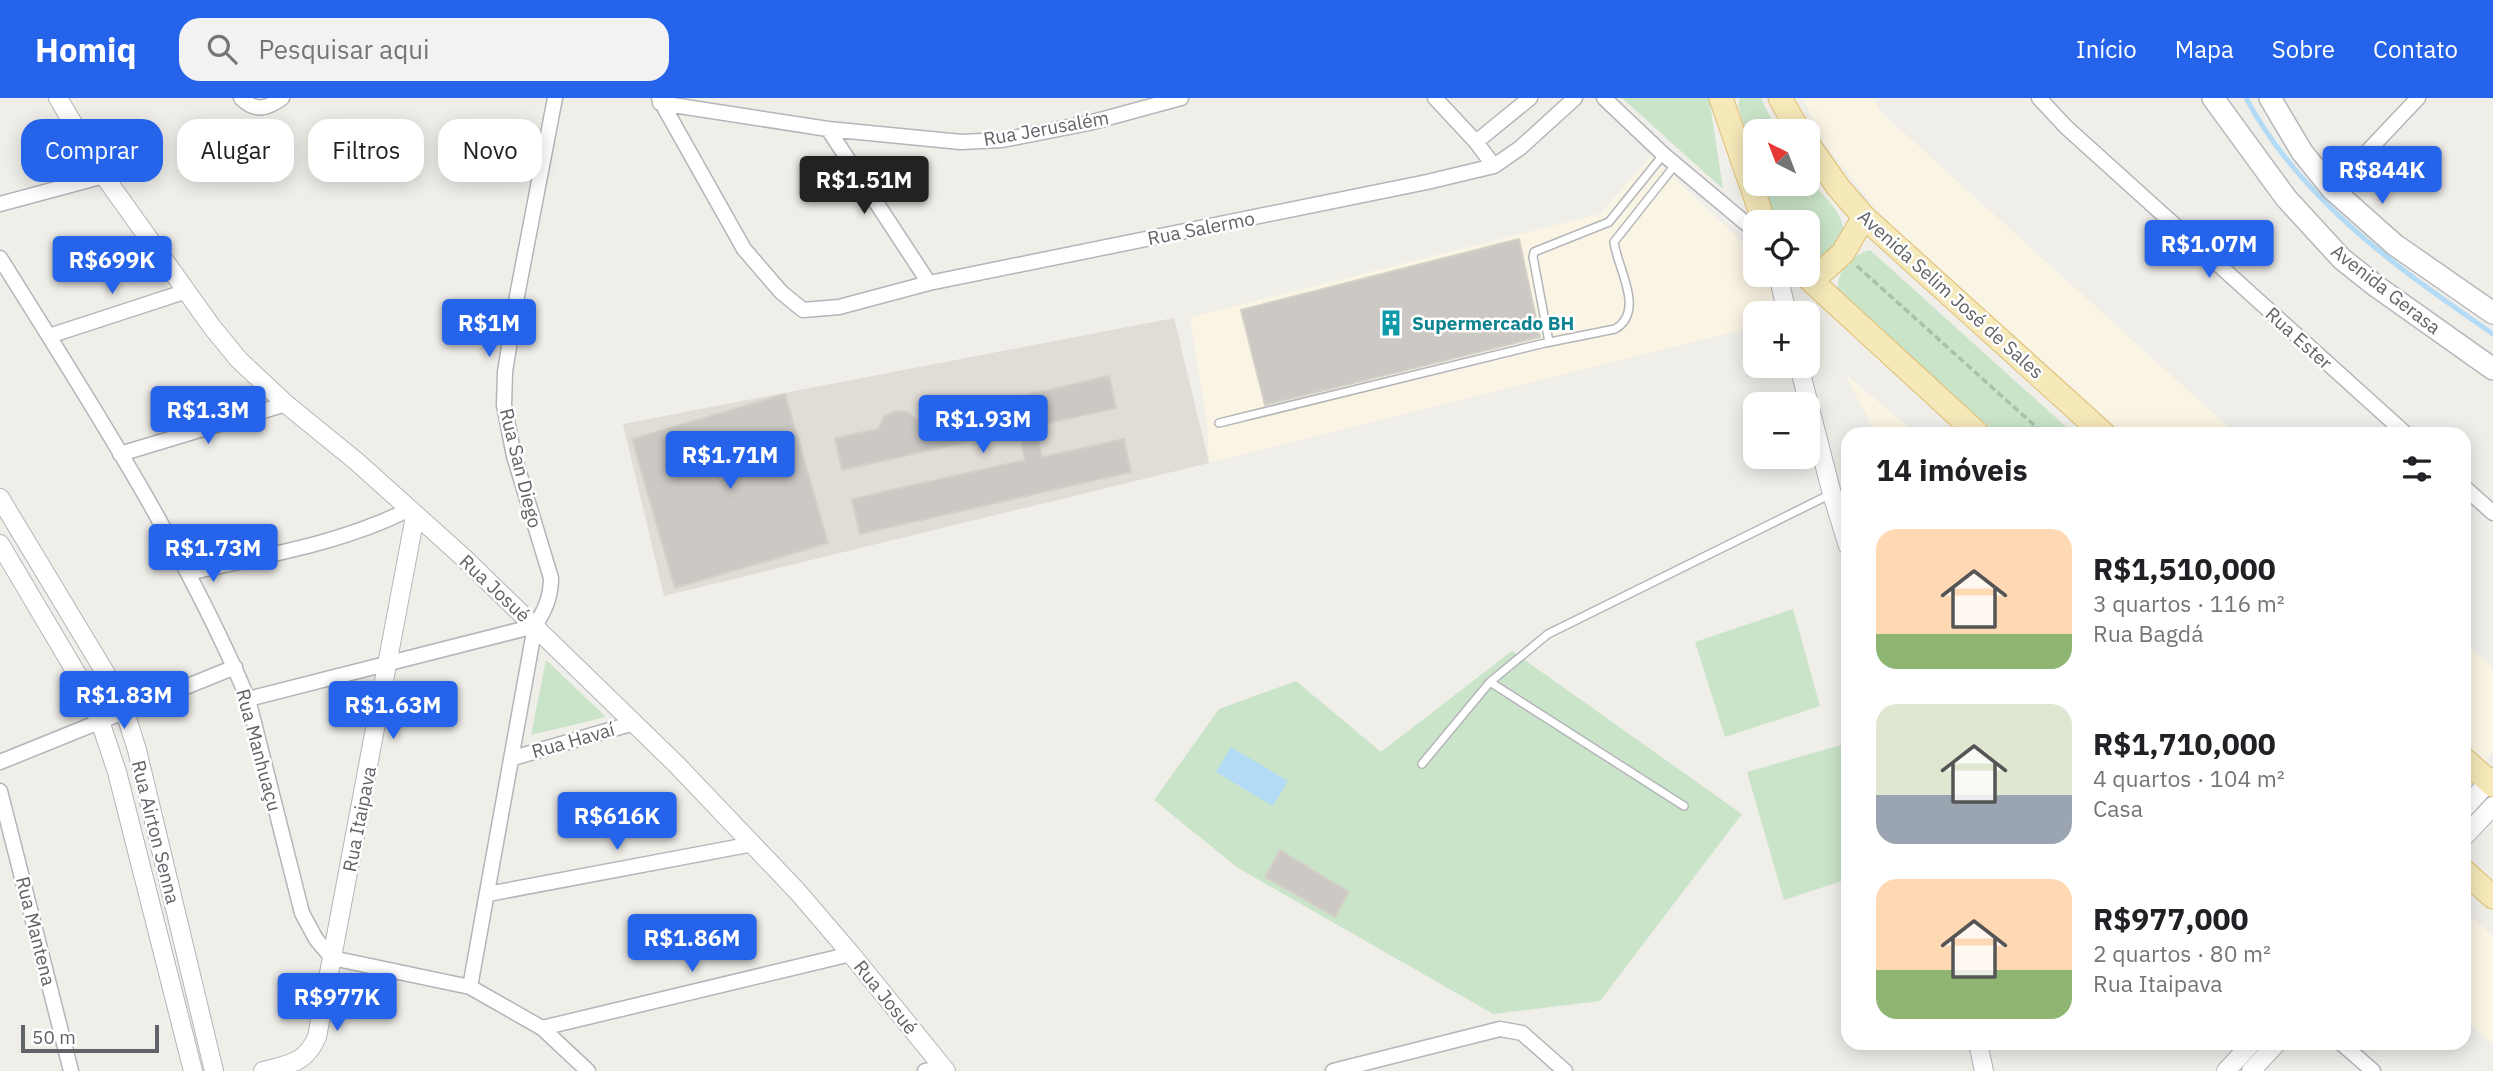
<!DOCTYPE html>
<html lang="pt">
<meta charset="utf-8">
<style>
:root{--surface:#fff;--page:#f2f2f2;--text:#202124;--muted:#757577;--accent:#2563eb}
body{margin:0;font-family:"IBM Plex Sans",sans-serif;background:var(--page);color:var(--text);height:100vh;display:flex;flex-direction:column;font-size:26px;white-space:nowrap}
*{box-sizing:border-box;margin:0}
p{font-size:23px;color:var(--muted)}
.icon{flex:none;width:38px;height:38px;fill:none;stroke:currentColor;stroke-width:2;stroke-linecap:round;stroke-linejoin:round}
.map{position:relative;flex:1;overflow:hidden}
.panel{position:absolute;left:1841px;top:329px;width:630px;height:623px;display:flex;flex-direction:column;background:var(--surface);border-radius:21px;box-shadow:0 4px 18px #0003}
.panel>*{flex:none}
.top-card{position:absolute;left:21px;top:21px;width:665px;height:63px;display:flex;gap:14px}
.needle{width:46px;rotate:318deg}
.controls{position:absolute;left:1743px;top:21px;display:grid;gap:14px}
.controls a{display:grid;place-items:center;width:77px;height:77px;border-radius:14px;background:var(--surface);box-shadow:0 4px 18px #0003;font-size:35px}
.scale{position:absolute;left:21px;bottom:18px;width:138px;box-sizing:border-box;padding-left:7px;border:4px solid #606367;border-top:0;font-size:19px;line-height:24px;white-space:nowrap;color:#606367;-webkit-text-stroke:5px #fff;paint-order:stroke}
.price{position:absolute;translate:-50% -60px;padding:0 16px;border-radius:7px;background:var(--accent);color:#fff;font-size:23px;line-height:46px;filter:drop-shadow(0 2px 4px #0008)}
.price::after{content:'';position:absolute;left:50%;top:42px;width:21px;height:16px;margin-left:-10px;background:inherit;clip-path:polygon(0 0,100% 0,50% 100%)}
.price.active{background:#222;color:#fff}
ul{padding:0;list-style:none}
li{display:flex;align-items:center;gap:21px;height:175px;padding:0 35px}
li span{display:grid;place-items:center;flex:none;width:196px;height:140px;border-radius:21px;color:#555}
li>.icon{margin-inline-start:auto}
span .icon{width:84px;height:84px;fill:#fffc;stroke-width:1}
li b{font-size:30px}
h2{display:flex;justify-content:space-between;align-items:center;height:84px;padding:0 35px;font-size:30px}
.pill{padding:0 24px;border-radius:21px;background:var(--surface);box-shadow:0 4px 18px #0003;font-size:24px;line-height:63px}
.pill.active{background:var(--accent);color:#fff}
header{display:flex;align-items:center;gap:42px;box-sizing:border-box;height:98px;padding:0 35px;background:var(--accent);color:#fff}
header strong{font-size:33px}
nav{display:flex;gap:38px;margin-inline-start:auto;font-size:24px}
.search{width:490px;height:63px;background:var(--page);display:flex;align-items:center;gap:18px;box-sizing:border-box;padding:0 24px;border-radius:21px;color:var(--muted);font-size:26px}
.map>svg:first-child{display:block}
.commercial{fill:#faf4e4}
.education{fill:#e0ddd7}
.green{fill:#cae4c9}
.water{fill:#b4dbf5}
.lines{fill:none;stroke-linecap:round;stroke-linejoin:round}
.stream{stroke:#b4dbf5;stroke-width:5}
.building{fill:#ccc9c5;stroke:#d4d0c8;stroke-width:2}
.service-casing{stroke:#b4b5b9;stroke-width:10}
.minor-casing{stroke:#b4b5b9;stroke-width:17}
.tertiary-casing{stroke:#b4b5b9;stroke-width:20}
.secondary-casing{stroke:#b5b7bb;stroke-width:24}
.primary-casing{stroke:#e0bd72;stroke-width:25}
.path{stroke:#a3c4ab;stroke-width:3.5;stroke-dasharray:7 3.5;stroke-linecap:butt}
.service{stroke:#fff;stroke-width:7}
.minor{stroke:#fff;stroke-width:14}
.tertiary{stroke:#fff;stroke-width:18}
.secondary{stroke:#fff;stroke-width:21}
.primary{stroke:#f5e9b9;stroke-width:23}
.labels{text-anchor:middle;stroke-width:5;stroke-linejoin:round;paint-order:stroke}
.street-label{font-size:19px;fill:#606367;stroke:#fff}
.culture-label{font-size:19px;font-weight:bold;fill:#0d838f;stroke:#fff;text-anchor:start}
</style>
<header>
<strong>Homiq</strong>
<div class="search"><svg class="icon" aria-label="search" viewBox="0 0 24 24"><circle cx="10" cy="10" r="6"/><path d="M15 15l6 6"/></svg>Pesquisar aqui</div>
<nav><a>Início</a><a>Mapa</a><a>Sobre</a><a>Contato</a></nav>
</header>
<div class="map">
<svg width="2493" height="973" viewBox="0 0 2493 973">
<rect width="100%" height="100%" fill="#f0eee9"/>
<path class="commercial" d="M 1803,0 L 1874,0 L 1880,13 L 2236,336 L 2123,336 L 1886,122 L 1824,46 Z
M 1651,58 L 1755,156 L 1755,177 L 1768,177 L 1779,215 L 1755,215 L 1755,229 L 1209,365 L 1207,325 L 1190,219 L 1600,116 Z
M 1845,276 L 1917,336 L 1876,336 Z
M 2464,543 L 2493,570 L 2493,654 L 2485,663 L 2464,645 Z
M 2464,812 L 2493,838 L 2493,947 L 2464,922 Z"/>
<path class="education" d="M 1174,220 L 1209,365 L 664,498 L 623,326 Z"/>
<path class="green" d="M 1622,0 L 1709,0 L 1723,91 Z
M 1740,0 L 1761,0 L 1777,33 L 1755,33 L 1755,69 L 1738,7 Z
M 1808,80 C 1819,94 1849,118 1842,138 C 1840,147 1826,157 1820,164 L 1808,163 L 1808,124 L 1777,124 L 1761,86 L 1808,86 Z
M 1870,152 L 2074,336 L 1997,336 L 1837,194 C 1838,171 1848,159 1870,152 Z
M 1793,511 L 1820,608 L 1725,639 L 1695,544 Z
M 1512,553 L 1742,716 L 1600,903 L 1493,916 L 1238,770 L 1154,702 L 1219,611 L 1296,583 L 1381,654 Z
M 546,562 L 606,619 L 531,637 Z
M 1848,645 L 1848,781 L 1784,802 L 1747,674 Z"/>
<path class="water" d="M 1231,649 L 1288,683 L 1273,708 L 1216,674 Z"/>
<g class="lines">
<path class="stream" d="M 2246,0 C 2301,103 2400,172 2493,236"/>
</g>
<path class="building" d="M 1519,141 L 1540,239 L 1265,307 L 1241,212 Z
M 1109,278 L 1116,310 L 1035,328 L 1042,359 L 1124,341 L 1131,374 L 860,436 L 852,401 L 1025,362 L 1019,332 L 842,372 L 835,340 L 878,331 L 884,319 L 895,313 L 907,314 L 917,322 Z
M 785,296 L 828,445 L 675,490 L 632,341 Z
M 1280,752 L 1349,794 L 1335,819 L 1265,779 Z"/>
<g class="lines">
<g class="service-casing">
<path id="service" d="M 1549,244 L 1533,159 L 1534,154 L 1609,124 L 1663,57
M 1219,325 L 1545,245 L 1615,231 C 1646,213 1617,170 1614,144 L 1675,67
M 1490,584 L 1684,708
M 1422,666 L 1490,584 L 1548,536 L 1831,396"/>
</g>
<g class="minor-casing">
<path id="minor" d="M 241,0 C 255,14 267,11 282,0
M 659,0 L 744,151 L 781,194 L 803,212 L 839,209 L 929,185 L 1427,84 L 1494,68 L 1520,50 L 1575,0
M 1435,0 L 1476,44 L 1494,68
M 1604,0 L 1663,56 L 1755,133
M 2039,0 L 2066,29 L 2406,336
M 660,5 L 828,31 L 961,44 L 1002,42 L 1089,25 L 1181,0
M 828,31 L 929,185
M 1476,44 L 1530,0
M 2332,91 L 2418,0
M 0,106 L 104,78
M 0,160 C 89,302 182,446 248,601 L 302,815 L 316,841 L 332,860 L 470,889 L 542,930 L 588,973
M 49,238 L 187,193
M 120,356 L 286,306
M 2464,389 L 2493,415
M 188,475 C 262,458 340,446 408,412
M 248,601 L 535,528
M 513,660 L 634,625
M 0,664 L 235,569
M 0,693 L 71,973
M 488,796 L 753,746
M 470,889 L 535,528 C 545,512 551,499 551,480 L 514,358 L 504,307 L 505,274 L 517,198 L 555,0
M 542,930 L 851,856
M 2341,945 L 2373,973
M 925,973 L 942,969
M 1333,973 L 1500,931 L 1522,935 L 1565,973"/>
</g>
<g class="tertiary-casing">
<path id="tertiary" d="M 58,0 L 104,78 L 212,229 L 239,262 L 286,306 L 356,363 L 464,460 L 677,667 L 797,793 L 851,856 L 946,973
M 1778,177 L 1787,215
M 1799,268 L 1832,396 L 1848,448
M 0,400 L 106,576 L 125,614 L 137,652 L 214,973
M 0,446 L 77,576 L 100,623 L 117,674 L 193,973
M 2464,711 L 2493,679
M 2464,739 L 2493,708
M 1978,945 L 1984,973
M 263,973 C 289,966 305,966 317,939 L 415,418
M 2226,973 L 2252,945
M 2251,973 L 2277,945"/>
</g>
<g class="secondary-casing">
<path id="secondary" d="M 2213,0 L 2286,100 L 2342,161 L 2376,188 L 2493,271
M 2270,0 L 2302,54 L 2332,91 L 2395,147 L 2493,215"/>
</g>
<g class="primary-casing">
<path id="primary" d="M 1721,0 L 1764,124
M 1780,0 L 1799,33
M 1808,46 L 1838,89 L 1864,119 L 2104,336
M 1805,177 L 1978,336
M 1812,183 L 1843,155 L 1864,119
M 2464,661 L 2493,687
M 2464,773 L 2493,799"/>
</g>
<path class="path" d="M 1857,168 L 2044,336"/>
<use href="#service" class="service"/>
<use href="#minor" class="minor"/>
<use href="#tertiary" class="tertiary"/>
<use href="#secondary" class="secondary"/>
<use href="#primary" class="primary"/>
</g>
<defs>
<g id="building-bare" transform="scale(2.1)"><path d="M-4-6H4V6H1V3H-1V6H-4ZM-2.5-4.3h1.7v1.8h-1.7ZM.8-4.3h1.7v1.8H.8ZM-2.5-1h1.7V.8h-1.7ZM.8-1h1.7V.8H.8Z" fill="#0f9aa8" stroke="#fff" stroke-width="2.5" paint-order="stroke"/></g>
</defs>
<g fill-rule="evenodd">
<use href="#building-bare" x="1391" y="225"/>
</g>
<g class="labels">
<g class="street-label">
<text transform="translate(1046 30) rotate(-10)" y="7">Rua Jerusalém</text>
<text transform="translate(1201 130) rotate(-11)" y="7">Rua Salermo</text>
<text transform="translate(2386 191) rotate(38)" y="7">Avenida Gerasa</text>
<text transform="translate(1951 196) rotate(42)" y="7">Avenida Selim José de Sales</text>
<text transform="translate(2299 240) rotate(42)" y="7">Rua Ester</text>
<text transform="translate(521 370) rotate(76)" y="7">Rua San Diego</text>
<text transform="translate(495 490) rotate(43)" y="7">Rua Josué</text>
<text transform="translate(573 642) rotate(-16)" y="7">Rua Havaí</text>
<text transform="translate(259 652) rotate(75)" y="7">Rua Manhuaçu</text>
<text transform="translate(359 721) rotate(-79)" y="7">Rua Itaipava</text>
<text transform="translate(156 734) rotate(76)" y="7">Rua Airton Senna</text>
<text transform="translate(36 833) rotate(76)" y="7">Rua Mantena</text>
<text transform="translate(886 899) rotate(51)" y="7">Rua Josué</text>
</g>
<g class="culture-label">
<text x="1412" y="232">Supermercado BH</text>
</g>
</g>
</svg>
<div class="controls">
<a><svg class="needle" viewBox="-14 -14 28 28"><path d="M0-13l5 13h-10z" fill="#e53935"/><path d="M0 13l5-13h-10z" fill="#757577"/></svg></a>
<a><svg class="icon" aria-label="locate" viewBox="0 0 24 24"><circle cx="12" cy="12" r="6"/><path d="M12 2v4M12 18v4M2 12h4M18 12h4"/></svg></a>
<a>+</a>
<a>−</a>
</div>
<div class="scale">50 m</div>
<b class="price" style="left:2382px;top:108px">R$844K</b>
<b class="price active" style="left:864px;top:118px">R$1.51M</b>
<b class="price" style="left:2209px;top:182px">R$1.07M</b>
<b class="price" style="left:112px;top:198px">R$699K</b>
<b class="price" style="left:489px;top:261px">R$1M</b>
<b class="price" style="left:208px;top:348px">R$1.3M</b>
<b class="price" style="left:983px;top:357px">R$1.93M</b>
<b class="price" style="left:730px;top:393px">R$1.71M</b>
<b class="price" style="left:213px;top:486px">R$1.73M</b>
<b class="price" style="left:124px;top:633px">R$1.83M</b>
<b class="price" style="left:393px;top:643px">R$1.63M</b>
<b class="price" style="left:617px;top:754px">R$616K</b>
<b class="price" style="left:692px;top:876px">R$1.86M</b>
<b class="price" style="left:337px;top:935px">R$977K</b>
<div class="top-card">
<a class="pill active">Comprar</a>
<a class="pill">Alugar</a>
<a class="pill">Filtros</a>
<a class="pill">Novo</a>
</div>
<section class="panel">
<h2>14 imóveis<svg class="icon" aria-label="filters" viewBox="0 0 24 24"><path d="M4 7h16M4 17h16"/><circle cx="9" cy="7" r="2"/><circle cx="15" cy="17" r="2"/></svg></h2>
<ul>
<li><span style="background:linear-gradient(#ffd9b3 75%,#8fb573 0)"><svg class="icon" aria-label="home" viewBox="0 0 24 24"><path d="M3 11l9-7 9 7M6 9v11h12V9"/></svg></span><div><b>R$1,510,000</b><p>3 quartos · 116 m²</p><p>Rua Bagdá</p></div></li>
<li><span style="background:linear-gradient(#dfe7d0 65%,#9aa5b1 0)"><svg class="icon" aria-label="home" viewBox="0 0 24 24"><path d="M3 11l9-7 9 7M6 9v11h12V9"/></svg></span><div><b>R$1,710,000</b><p>4 quartos · 104 m²</p><p>Casa</p></div></li>
<li><span style="background:linear-gradient(#ffd9b3 65%,#8fb573 0)"><svg class="icon" aria-label="home" viewBox="0 0 24 24"><path d="M3 11l9-7 9 7M6 9v11h12V9"/></svg></span><div><b>R$977,000</b><p>2 quartos · 80 m²</p><p>Rua Itaipava</p></div></li>
</ul>
</section>
</div>
